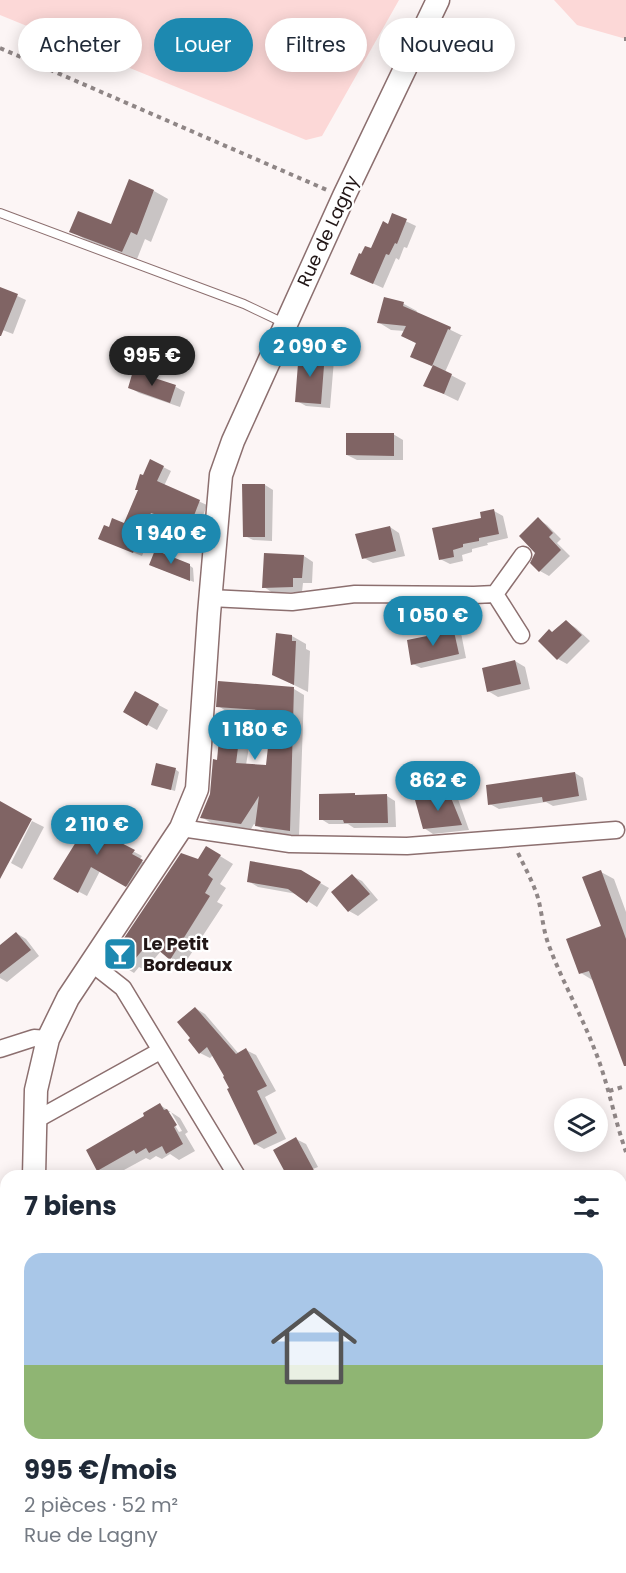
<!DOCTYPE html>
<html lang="fr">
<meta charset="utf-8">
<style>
:root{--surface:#fff;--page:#f2f2f3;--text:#1f2937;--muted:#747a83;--line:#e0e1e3;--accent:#1d89b0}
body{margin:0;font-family:Poppins,sans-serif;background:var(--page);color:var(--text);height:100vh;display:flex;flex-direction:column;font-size:22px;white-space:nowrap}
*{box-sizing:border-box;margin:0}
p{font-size:20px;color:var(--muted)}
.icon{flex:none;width:33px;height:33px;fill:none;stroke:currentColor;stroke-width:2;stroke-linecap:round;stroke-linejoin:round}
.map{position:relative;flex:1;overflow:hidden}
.side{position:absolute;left:0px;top:1170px;width:627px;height:404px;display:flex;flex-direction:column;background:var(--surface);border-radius:18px 18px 0 0;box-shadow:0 3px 15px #0003}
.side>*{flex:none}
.banner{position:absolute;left:18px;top:18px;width:591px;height:54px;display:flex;gap:12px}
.tools{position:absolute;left:554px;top:1098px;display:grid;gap:12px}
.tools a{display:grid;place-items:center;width:54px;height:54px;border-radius:50%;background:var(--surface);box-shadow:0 3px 15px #0003;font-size:30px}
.price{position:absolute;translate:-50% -51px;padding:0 14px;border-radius:21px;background:var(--accent);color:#fff;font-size:20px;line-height:39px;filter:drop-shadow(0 2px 3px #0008)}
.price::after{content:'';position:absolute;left:50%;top:36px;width:18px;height:14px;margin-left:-9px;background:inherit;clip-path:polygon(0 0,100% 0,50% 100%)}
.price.current{background:#222;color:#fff}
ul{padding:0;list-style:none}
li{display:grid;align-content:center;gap:12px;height:318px;padding:0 24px}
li+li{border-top:2px solid var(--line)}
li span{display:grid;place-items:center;height:186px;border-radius:18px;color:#555}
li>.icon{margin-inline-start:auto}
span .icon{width:108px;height:108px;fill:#fffc;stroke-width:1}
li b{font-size:26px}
h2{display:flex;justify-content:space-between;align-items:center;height:72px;padding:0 24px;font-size:26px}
.chip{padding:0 21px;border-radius:27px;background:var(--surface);box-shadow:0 3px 15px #0003;font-size:21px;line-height:54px}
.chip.current{background:var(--accent);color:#fff}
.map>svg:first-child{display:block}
.green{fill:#fcd8d7}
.shadow{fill:#0003;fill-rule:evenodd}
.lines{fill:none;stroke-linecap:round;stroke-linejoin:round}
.stream{stroke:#ce9f9f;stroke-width:6}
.building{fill:#806464}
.lane-casing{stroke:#8c6f6f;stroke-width:10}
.street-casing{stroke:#8c6f6f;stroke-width:19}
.secondary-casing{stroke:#8c6f6f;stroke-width:25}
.path{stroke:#8f8686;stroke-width:4;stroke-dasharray:4.5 4.5;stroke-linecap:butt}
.lane{stroke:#fff;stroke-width:8}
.street{stroke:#fff;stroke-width:16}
.secondary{stroke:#fff;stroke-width:22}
.labels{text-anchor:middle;stroke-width:4.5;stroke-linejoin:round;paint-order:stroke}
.street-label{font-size:18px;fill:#211616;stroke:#fff}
.poi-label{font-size:18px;font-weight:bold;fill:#211616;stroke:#fff;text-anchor:start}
</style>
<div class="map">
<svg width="626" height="1573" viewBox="0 0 626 1573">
<rect width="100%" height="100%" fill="#fcf5f5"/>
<path class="green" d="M 0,0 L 399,0 L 322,136 L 306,140 L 0,15 Z
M 554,0 L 626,0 L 626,39 L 577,25 Z
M 621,1553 L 626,1573 L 439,1573 L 440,1568 L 621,1568 Z
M 202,1568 L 303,1568 L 301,1573 L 208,1573 Z"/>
<path class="shadow" d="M 154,191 L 168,199 L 151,242 L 145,239 L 137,259 L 86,240 L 71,231 L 112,226 Z
M 393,215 L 416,226 L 407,248 L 404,247 L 399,260 L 396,258 L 383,288 L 352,274 L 362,256 L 372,250 L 388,225 Z
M 0,288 L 26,300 L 13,334 L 0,329 Z
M 385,299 L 404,304 L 417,311 L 416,313 L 463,336 L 461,336 L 445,372 L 466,383 L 458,401 L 425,385 L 433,367 L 412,356 L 417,344 L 403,336 L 405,331 L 391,330 L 378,322 Z
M 324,354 L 334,360 L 330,408 L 306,406 L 297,401 Z
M 134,372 L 176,387 L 185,392 L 180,407 L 139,393 L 129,387 Z
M 393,434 L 403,440 L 403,460 L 357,460 L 347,455 Z
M 163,467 L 171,471 L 164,486 L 207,505 L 198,529 L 159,516 L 142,556 L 100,539 L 110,529 L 125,525 Z
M 265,485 L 273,490 L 272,541 L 253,540 L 245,536 Z
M 494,511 L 503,516 L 508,538 L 487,543 L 488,545 L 472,549 L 472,552 L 462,555 L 463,561 L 450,564 L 440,559 Z
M 538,519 L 547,525 L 561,539 L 557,543 L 570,556 L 549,576 L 540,571 L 536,552 Z
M 390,527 L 399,533 L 405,556 L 373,563 L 364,558 Z
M 304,556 L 313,562 L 312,583 L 303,583 L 302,592 L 273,593 L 264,587 Z
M 189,565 L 193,568 L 194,582 L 155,567 Z
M 567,622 L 576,628 L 590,641 L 567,664 L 558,659 L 552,633 Z
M 453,629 L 461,633 L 466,658 L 421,668 L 413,664 L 439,635 Z
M 292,636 L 306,644 L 306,649 L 310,651 L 308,692 L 288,682 Z
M 515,661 L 525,667 L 530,689 L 498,697 L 488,691 Z
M 294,689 L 304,695 L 299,836 L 266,831 L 254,824 L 251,829 L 213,824 L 203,818 L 212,791 L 218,761 L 239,741 L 249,747 L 246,765 L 268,767 L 273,715 L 228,712 L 218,706 Z
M 136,693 L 168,710 L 157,730 L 125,712 Z
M 175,769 L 179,772 L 175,791 L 152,784 Z
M 575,773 L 583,778 L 587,800 L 553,806 L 546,802 L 499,809 L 490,804 Z
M 449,794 L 458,799 L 469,830 L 433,834 L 424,828 L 440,796 Z
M 387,796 L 395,801 L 396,827 L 354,828 L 348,824 L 329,824 L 321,819 Z
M 88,812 L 116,828 L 110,839 L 142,856 L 139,860 L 151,866 L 135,890 L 100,871 L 87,896 L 55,879 L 78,842 Z
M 32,821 L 44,827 L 22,869 L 11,863 Z
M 207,848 L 233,864 L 220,884 L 226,888 L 217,902 L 223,905 L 183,966 L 161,951 L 145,970 L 139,967 L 134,973 L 121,965 L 114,956 L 199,860 Z
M 301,872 L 329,888 L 317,907 L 297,894 L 258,887 L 248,881 Z
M 601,872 L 614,879 L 626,912 L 626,1066 L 594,981 L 581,973 L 603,927 Z
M 352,876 L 362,881 L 378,900 L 358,916 L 349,911 Z
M 16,933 L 26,939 L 39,956 L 7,982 L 0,978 L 0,946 Z
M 195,1008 L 205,1014 L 239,1054 L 246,1050 L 256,1055 L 276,1091 L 265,1097 L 286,1139 L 264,1149 L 255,1144 L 226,1077 L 213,1055 L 210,1058 L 200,1053 Z
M 160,1105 L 180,1118 L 188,1132 L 185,1134 L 195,1151 L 179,1160 L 170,1154 L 162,1159 L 156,1156 L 150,1160 L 146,1158 L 113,1176 L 109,1176 L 99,1170 L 88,1151 L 146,1117 ZM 167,1112 L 171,1112 L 182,1131 L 179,1132 Z
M 296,1139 L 306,1144 L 318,1167 L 295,1176 Z
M 0,1211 L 5,1221 L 0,1223 Z
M 626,1379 L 626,1398 L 621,1395 L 621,1387 Z
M 0,1417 L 6,1420 L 6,1449 L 0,1451 Z"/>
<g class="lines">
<path class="stream" d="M 621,1351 L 626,1347"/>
</g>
<path class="building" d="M 129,179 L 154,190 L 137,235 L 131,232 L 122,252 L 69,232 L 78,211 L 111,224 Z
M 392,213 L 407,219 L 397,244 L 395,243 L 389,255 L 386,254 L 373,284 L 350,274 L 359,253 L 361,254 L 365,246 L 371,248 L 383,221 L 388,224 Z
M 0,287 L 18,294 L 1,336 L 0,336 Z
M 384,297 L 404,302 L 403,306 L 451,327 L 450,330 L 448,329 L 432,366 L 410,357 L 416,343 L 401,336 L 406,326 L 377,323 Z
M 299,351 L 325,353 L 321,404 L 295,402 Z
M 433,365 L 452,374 L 444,394 L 423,386 Z
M 133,371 L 176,385 L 170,403 L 128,388 Z
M 346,433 L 394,433 L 394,456 L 346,455 Z
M 150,459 L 164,466 L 157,481 L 200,500 L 190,526 L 151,513 L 133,553 L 98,539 L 104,525 L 109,527 L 112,518 L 124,523 L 138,490 L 135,490 L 140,474 L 143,475 Z
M 242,484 L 265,484 L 265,537 L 243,537 Z
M 494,509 L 499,534 L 479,538 L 479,541 L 463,544 L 463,547 L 453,550 L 454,557 L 439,560 L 432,528 L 481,518 L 480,512 Z
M 538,517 L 553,533 L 549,537 L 561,550 L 539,572 L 530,563 L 535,553 L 519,536 Z
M 390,526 L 396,551 L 362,559 L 355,534 Z
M 155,550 L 190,564 L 190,581 L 149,565 Z
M 264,553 L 304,555 L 302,578 L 293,578 L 293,587 L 262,588 Z
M 566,620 L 582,635 L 557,660 L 538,641 L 549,629 L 552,632 Z
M 453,627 L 459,654 L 411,665 L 407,640 L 437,634 L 437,631 Z
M 276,633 L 292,635 L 292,641 L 296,641 L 294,685 L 272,675 Z
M 515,660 L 521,684 L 487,692 L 482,668 Z
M 218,681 L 294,687 L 290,831 L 255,826 L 259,796 L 241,824 L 200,818 L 210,794 L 213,759 L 217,760 L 219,739 L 239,740 L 236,763 L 266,765 L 272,711 L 216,707 Z
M 135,691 L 159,704 L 147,726 L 123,712 Z
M 156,763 L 176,768 L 171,790 L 151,785 Z
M 575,772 L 579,796 L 543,802 L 542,797 L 488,805 L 486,785 Z
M 355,793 L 355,795 L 387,794 L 388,823 L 344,823 L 343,820 L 319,820 L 319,794 Z
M 437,793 L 438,795 L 449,793 L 462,825 L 423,829 L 415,800 Z
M 0,801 L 32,819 L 0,879 Z
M 87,810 L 108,821 L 102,833 L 135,850 L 132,854 L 143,860 L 126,887 L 91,867 L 78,893 L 53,879 L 76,842 L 71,840 Z
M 206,846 L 221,855 L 208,875 L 213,879 L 205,893 L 210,896 L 170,960 L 149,942 L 131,964 L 127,959 L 120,966 L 112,956 L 181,853 L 198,859 Z
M 250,861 L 301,870 L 321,882 L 307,903 L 288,889 L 247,882 Z
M 601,870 L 626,939 L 626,1066 L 624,1066 L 589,971 L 579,974 L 566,939 L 601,926 L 582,877 Z
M 352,874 L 370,894 L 348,912 L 331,892 Z
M 16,932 L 31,950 L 0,974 L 0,945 Z
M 195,1007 L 236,1054 L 246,1048 L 267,1086 L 257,1091 L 277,1133 L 254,1145 L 227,1089 L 229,1088 L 223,1077 L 224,1076 L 207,1047 L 199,1054 L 188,1040 L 190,1038 L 177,1022 Z
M 160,1103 L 164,1110 L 167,1109 L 177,1125 L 174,1127 L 183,1144 L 166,1154 L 162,1146 L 149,1153 L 146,1148 L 136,1154 L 134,1150 L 97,1171 L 86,1150 L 144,1116 L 143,1113 Z
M 296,1137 L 317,1176 L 287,1176 L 273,1150 Z"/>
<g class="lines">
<g class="lane-casing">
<path id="lane" d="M 0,213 L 244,304 L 286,324
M 0,1338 L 6,1336"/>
</g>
<g class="street-casing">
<path id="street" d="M 210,598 L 292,602 L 355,594 L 474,595 L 495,594
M 521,635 L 495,594 L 523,555
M 181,828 L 290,844 L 407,846 L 616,830
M 90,962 L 123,988 L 237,1176
M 0,1049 L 34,1038 L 48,1039
M 34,1121 L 160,1051
M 0,1525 L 6,1524"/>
</g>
<g class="secondary-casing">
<path id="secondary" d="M 34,1176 L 36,1090 L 48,1039 L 68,998 L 181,828 L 197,789 L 209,614 L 221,475 L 233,441 L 344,196 L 438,0
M 39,1568 L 39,1573"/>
</g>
<path class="path" d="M 624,39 L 626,39
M 0,48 L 327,190
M 518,853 C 525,868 533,882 538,898 C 542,913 543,929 548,943 C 561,979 580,1012 594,1048 C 608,1082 614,1118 626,1152
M 609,1091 L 626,1086
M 621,1372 L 626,1365
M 621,1416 L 626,1422"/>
<use href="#lane" class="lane"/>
<use href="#street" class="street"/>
<use href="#secondary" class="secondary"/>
</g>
<defs>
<g id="bar-square" transform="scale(1.725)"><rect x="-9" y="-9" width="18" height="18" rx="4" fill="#1d89b0" stroke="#fff"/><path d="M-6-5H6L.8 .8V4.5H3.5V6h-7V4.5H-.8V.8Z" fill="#fff"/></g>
</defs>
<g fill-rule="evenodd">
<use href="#bar-square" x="120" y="954"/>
</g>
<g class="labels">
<g class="street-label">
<text transform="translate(328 231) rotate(-65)" y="6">Rue de Lagny</text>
</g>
<g class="poi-label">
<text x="143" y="950">Le Petit<tspan x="143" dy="21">Bordeaux</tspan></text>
</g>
</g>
</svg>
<div class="tools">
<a><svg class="icon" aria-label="layers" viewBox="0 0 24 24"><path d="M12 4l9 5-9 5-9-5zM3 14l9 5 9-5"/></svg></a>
</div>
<b class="price" style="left:310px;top:378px">2 090 €</b>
<b class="price current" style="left:152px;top:387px">995 €</b>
<b class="price" style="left:171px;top:565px">1 940 €</b>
<b class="price" style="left:433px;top:647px">1 050 €</b>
<b class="price" style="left:255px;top:761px">1 180 €</b>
<b class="price" style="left:438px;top:812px">862 €</b>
<b class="price" style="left:97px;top:856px">2 110 €</b>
<div class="banner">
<a class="chip">Acheter</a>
<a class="chip current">Louer</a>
<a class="chip">Filtres</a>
<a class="chip">Nouveau</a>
</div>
<section class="side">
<h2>7 biens<svg class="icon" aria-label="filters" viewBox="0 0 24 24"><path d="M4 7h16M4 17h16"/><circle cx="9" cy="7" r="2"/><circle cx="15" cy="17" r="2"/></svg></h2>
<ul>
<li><span style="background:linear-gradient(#a9c7e8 60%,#8fb573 0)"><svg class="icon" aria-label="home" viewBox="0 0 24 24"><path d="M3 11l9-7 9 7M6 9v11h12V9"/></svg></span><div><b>995 €/mois</b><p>2 pièces · 52 m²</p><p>Rue de Lagny</p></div></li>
</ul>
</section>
</div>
